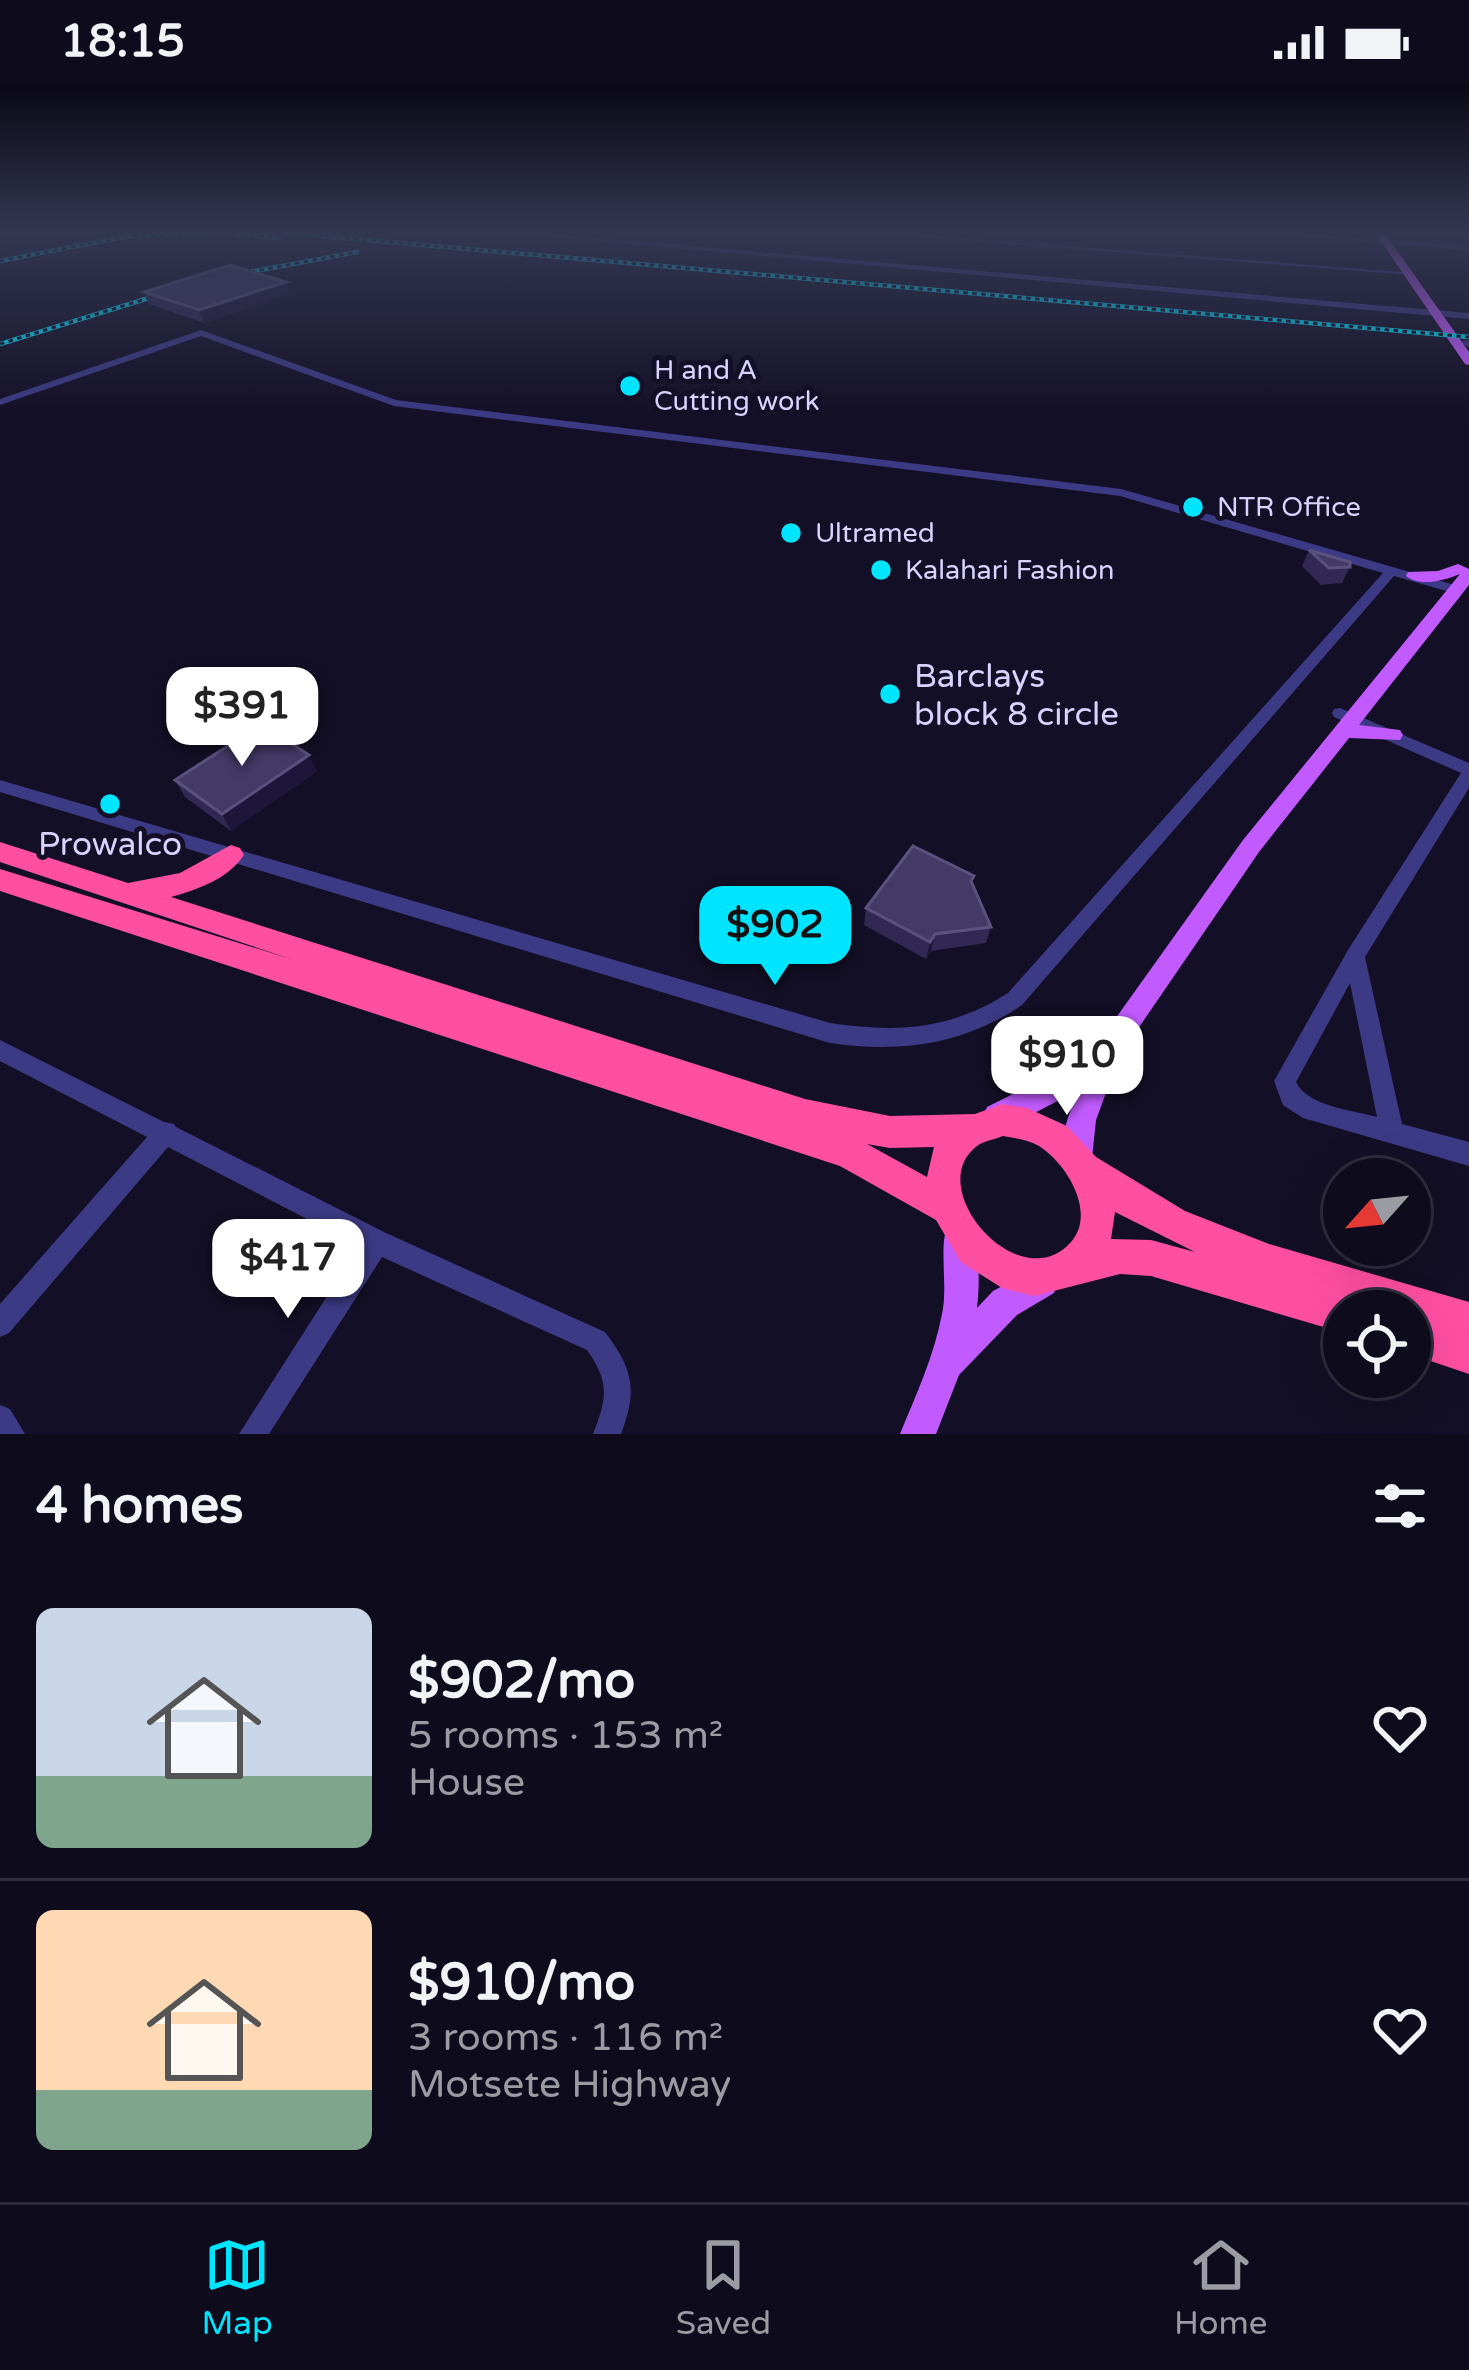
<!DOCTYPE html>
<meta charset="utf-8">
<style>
:root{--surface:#0e0b1c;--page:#1c1929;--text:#f1f3f6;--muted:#9b9ba3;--line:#2e2b3b;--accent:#00e5ff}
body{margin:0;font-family:"Varela Round",sans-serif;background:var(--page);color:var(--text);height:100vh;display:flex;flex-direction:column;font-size:45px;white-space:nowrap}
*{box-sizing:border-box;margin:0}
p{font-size:39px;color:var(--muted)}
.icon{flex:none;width:66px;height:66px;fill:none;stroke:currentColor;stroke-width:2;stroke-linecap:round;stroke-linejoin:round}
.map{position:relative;height:1350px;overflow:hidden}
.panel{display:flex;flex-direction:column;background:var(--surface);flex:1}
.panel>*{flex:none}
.needle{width:78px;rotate:243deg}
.buttons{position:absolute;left:1323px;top:1074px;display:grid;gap:24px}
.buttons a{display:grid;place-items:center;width:108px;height:108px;border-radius:50%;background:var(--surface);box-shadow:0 12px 48px #0002,0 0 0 3px var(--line);font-size:60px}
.price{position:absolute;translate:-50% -102px;padding:0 27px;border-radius:24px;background:#fff;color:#222;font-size:39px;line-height:78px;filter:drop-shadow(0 3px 6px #0008)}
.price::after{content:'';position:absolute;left:50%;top:72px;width:36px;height:27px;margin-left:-18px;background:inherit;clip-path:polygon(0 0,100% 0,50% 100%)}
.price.selected{background:var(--accent);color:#111}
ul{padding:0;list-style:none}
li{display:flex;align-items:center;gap:36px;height:300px;padding:0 36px}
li+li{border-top:3px solid var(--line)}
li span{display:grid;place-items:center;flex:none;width:336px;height:240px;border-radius:18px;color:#555}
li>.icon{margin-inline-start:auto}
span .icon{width:144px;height:144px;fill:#fffc;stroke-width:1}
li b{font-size:51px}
h2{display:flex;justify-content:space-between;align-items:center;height:144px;padding:0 36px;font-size:51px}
.status{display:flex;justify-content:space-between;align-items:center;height:84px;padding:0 60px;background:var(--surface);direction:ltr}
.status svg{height:33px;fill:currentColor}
.tab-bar{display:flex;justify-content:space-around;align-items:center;height:168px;border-top:3px solid var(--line);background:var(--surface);font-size:33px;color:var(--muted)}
.tab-bar a{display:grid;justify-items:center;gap:6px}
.tab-bar .selected{color:var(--accent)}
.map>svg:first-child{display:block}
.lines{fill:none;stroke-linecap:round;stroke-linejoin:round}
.minor{fill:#3d3a85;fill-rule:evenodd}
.major{fill:#c25bff;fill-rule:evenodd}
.highway{fill:#ff4fa3;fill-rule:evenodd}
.rail-casing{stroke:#00e5ff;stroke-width:4.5}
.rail{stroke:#130f26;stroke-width:3;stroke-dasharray:4.5;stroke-linecap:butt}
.wall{fill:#312854}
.shaded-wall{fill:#1d163a}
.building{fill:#433a66;stroke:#5a527e;stroke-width:3}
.poi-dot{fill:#00e5ff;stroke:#130f26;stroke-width:4.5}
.labels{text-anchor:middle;stroke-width:10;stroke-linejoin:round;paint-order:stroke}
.far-poi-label{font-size:27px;fill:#d9d4ff;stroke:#130f26;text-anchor:start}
.poi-label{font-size:33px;fill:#d9d4ff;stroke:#130f26;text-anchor:start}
</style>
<div class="status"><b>18:15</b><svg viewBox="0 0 49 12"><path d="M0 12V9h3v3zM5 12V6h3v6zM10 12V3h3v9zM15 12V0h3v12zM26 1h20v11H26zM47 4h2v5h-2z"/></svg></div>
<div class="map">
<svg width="1469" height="1350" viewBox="0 0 1469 1350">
<rect width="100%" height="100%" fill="#130f26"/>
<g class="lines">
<path class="minor" d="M 486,147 L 516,147 L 1469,229 L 1469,235 Z
M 842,147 L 876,147 L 1414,189 L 1410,191 Z
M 1231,147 L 1266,147 L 1469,162 L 1469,166 Z
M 201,246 L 396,316 L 1121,405 L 1462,503 L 1464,506 L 1457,510 L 1394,492 L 1022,921 C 963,961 900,969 830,959 L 0,708 L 0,696 L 830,939 C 896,949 950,946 1008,909 L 1383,489 L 1120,412 L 394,322 L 201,252 L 0,321 L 0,315 Z
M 1465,256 L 1469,257 L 1469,263 L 1460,259 Z
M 1340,624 L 1469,679 L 1469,704 L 1365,873 L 1402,1040 L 1469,1058 L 1469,1082 L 1303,1034 L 1283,1021 L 1274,997 L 1348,866 L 1461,689 L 1334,633 L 1332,629 L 1334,625 ZM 1350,899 L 1377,1033 C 1352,1026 1309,1023 1296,998 Z
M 0,956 L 164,1038 L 174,1040 L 176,1043 L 386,1149 L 605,1248 C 633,1285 638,1306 621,1350 L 593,1350 C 607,1314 610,1299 587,1266 L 382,1173 L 269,1350 L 239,1350 L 359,1162 L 168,1063 L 9,1249 L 0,1253 L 0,1220 L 147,1053 L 0,977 Z
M 0,1321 L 10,1325 L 25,1350 L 0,1350 Z"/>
<path class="major" d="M 1374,147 L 1383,147 L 1469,268 L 1469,281 L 1465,280 Z
M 1458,480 L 1469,485 L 1469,501 L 1359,641 L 1400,646 L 1403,651 L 1400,656 L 1349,654 L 1259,768 L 1120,971 L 1096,1036 L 1092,1074 L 1088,1085 L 1077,1089 L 1066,1085 C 1056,1059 1069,1029 1079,1006 L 1007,1043 L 997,1047 L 987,1043 L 982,1033 L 987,1023 L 1061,986 L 1098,959 L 1243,756 L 1460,490 C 1443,497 1420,503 1406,492 L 1408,488 L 1438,487 Z
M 958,1139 L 969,1144 C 980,1170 980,1197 977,1224 L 993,1207 L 1042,1181 L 1054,1185 L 1058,1197 L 1054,1209 L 1017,1231 L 959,1291 L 936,1350 L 900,1350 C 916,1311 934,1272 942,1230 C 948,1204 939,1162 947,1144 Z"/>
<path class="highway" d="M 0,758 L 128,799 L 180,789 L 231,761 L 240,764 L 244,771 C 228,795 199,805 171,813 L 805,1015 L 890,1032 L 975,1030 L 1003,1020 L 1027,1024 L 1067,1042 L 1096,1073 L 1185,1127 L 1269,1160 L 1469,1218 L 1469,1290 L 1410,1270 L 1410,1227 L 1344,1227 L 1344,1249 L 1151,1192 L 1120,1190 L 1034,1212 L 1002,1204 L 961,1178 L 936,1136 L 840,1082 L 0,807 L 0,785 L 294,876 L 0,778 ZM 1003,1052 C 1015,1054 1028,1056 1039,1062 C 1066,1079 1097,1128 1071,1158 C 1020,1216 921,1104 977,1062 C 983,1057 996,1055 1003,1052 ZM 867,1060 L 890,1064 L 934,1063 L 927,1093 ZM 1115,1128 L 1195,1168 L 1151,1156 L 1111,1155 Z"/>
<g class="rail-casing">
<path id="rail" d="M 205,147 L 279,154
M 264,147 L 1469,253
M 0,177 L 123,153 L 219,149
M 0,260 L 207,196 L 357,168"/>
</g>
<use href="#rail" class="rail"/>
</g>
<path class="wall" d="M 286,198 L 289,210 L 204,239 L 149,220 L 144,208 Z
M 1309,466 L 1350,483 L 1342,499 L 1321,501 L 1302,482 Z
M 317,687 L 231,747 L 185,713 L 175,696 Z
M 972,799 L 991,843 L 986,859 L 931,867 L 926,875 L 864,841 L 866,824 Z"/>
<path class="shaded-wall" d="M 286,198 L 289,210 L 204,239 L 199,226 Z
M 309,671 L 317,687 L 231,747 L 222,730 Z
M 935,850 L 931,867 L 926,875 L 930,858 Z"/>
<path class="building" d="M 230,181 L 286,198 L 199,226 L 144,208 Z
M 1309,466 L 1350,478 L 1350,483 L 1329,484 Z
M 262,640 L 309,671 L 222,730 L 175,696 Z
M 913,762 L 974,792 L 971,797 L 991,843 L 935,850 L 930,858 L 866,824 Z"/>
<linearGradient id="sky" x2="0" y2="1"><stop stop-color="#0a0815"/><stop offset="0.44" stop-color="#333752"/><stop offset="1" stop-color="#333752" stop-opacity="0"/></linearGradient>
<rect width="1469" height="336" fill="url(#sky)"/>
<g class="poi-dot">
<circle cx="630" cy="302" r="12"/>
<circle cx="1193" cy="423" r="12"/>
<circle cx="791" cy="449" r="12"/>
<circle cx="881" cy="486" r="12"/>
<circle cx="890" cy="610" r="12"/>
<circle cx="110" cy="720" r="12"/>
</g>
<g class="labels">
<g class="far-poi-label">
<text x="654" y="295">H and A<tspan x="654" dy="31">Cutting work</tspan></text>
<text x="1217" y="432">NTR Office</text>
<text x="815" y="458">Ultramed</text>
<text x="905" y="495">Kalahari Fashion</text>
</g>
<g class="poi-label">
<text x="914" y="603">Barclays<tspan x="914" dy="38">block 8 circle</tspan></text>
<text x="110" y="771" text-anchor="middle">Prowalco</text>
</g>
</g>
</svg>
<div class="buttons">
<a><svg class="needle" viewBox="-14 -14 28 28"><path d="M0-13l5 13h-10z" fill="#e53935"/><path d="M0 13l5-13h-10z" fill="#9b9ba3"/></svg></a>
<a><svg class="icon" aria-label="locate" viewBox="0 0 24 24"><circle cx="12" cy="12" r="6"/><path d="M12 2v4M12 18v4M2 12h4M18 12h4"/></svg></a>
</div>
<b class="price" style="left:242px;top:685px">$391</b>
<b class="price selected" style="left:775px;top:904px">$902</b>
<b class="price" style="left:1067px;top:1034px">$910</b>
<b class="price" style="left:288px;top:1237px">$417</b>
</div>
<section class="panel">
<h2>4 homes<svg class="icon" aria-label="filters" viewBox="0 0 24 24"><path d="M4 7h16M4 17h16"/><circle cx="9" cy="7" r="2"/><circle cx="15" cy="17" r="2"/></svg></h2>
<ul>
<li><span style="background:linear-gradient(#c9d6e8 70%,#7fa58c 0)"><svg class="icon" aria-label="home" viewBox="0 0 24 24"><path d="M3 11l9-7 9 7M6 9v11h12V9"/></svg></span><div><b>$902/mo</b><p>5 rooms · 153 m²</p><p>House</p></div><svg class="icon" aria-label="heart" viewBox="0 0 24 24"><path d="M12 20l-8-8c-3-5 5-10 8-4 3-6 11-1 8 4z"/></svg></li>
<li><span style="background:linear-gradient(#ffd9b3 75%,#7fa58c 0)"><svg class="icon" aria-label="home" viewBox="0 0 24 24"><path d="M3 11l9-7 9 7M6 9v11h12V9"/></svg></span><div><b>$910/mo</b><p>3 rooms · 116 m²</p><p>Motsete Highway</p></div><svg class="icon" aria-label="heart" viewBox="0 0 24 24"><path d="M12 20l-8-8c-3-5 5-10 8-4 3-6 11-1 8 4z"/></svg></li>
</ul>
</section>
<nav class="tab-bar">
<a class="selected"><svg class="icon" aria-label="map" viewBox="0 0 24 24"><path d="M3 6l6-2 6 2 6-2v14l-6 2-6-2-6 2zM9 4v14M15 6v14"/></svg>Map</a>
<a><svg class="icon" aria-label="saved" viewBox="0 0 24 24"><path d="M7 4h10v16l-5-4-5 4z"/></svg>Saved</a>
<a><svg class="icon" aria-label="home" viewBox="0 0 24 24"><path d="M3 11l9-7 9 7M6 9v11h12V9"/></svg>Home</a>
</nav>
